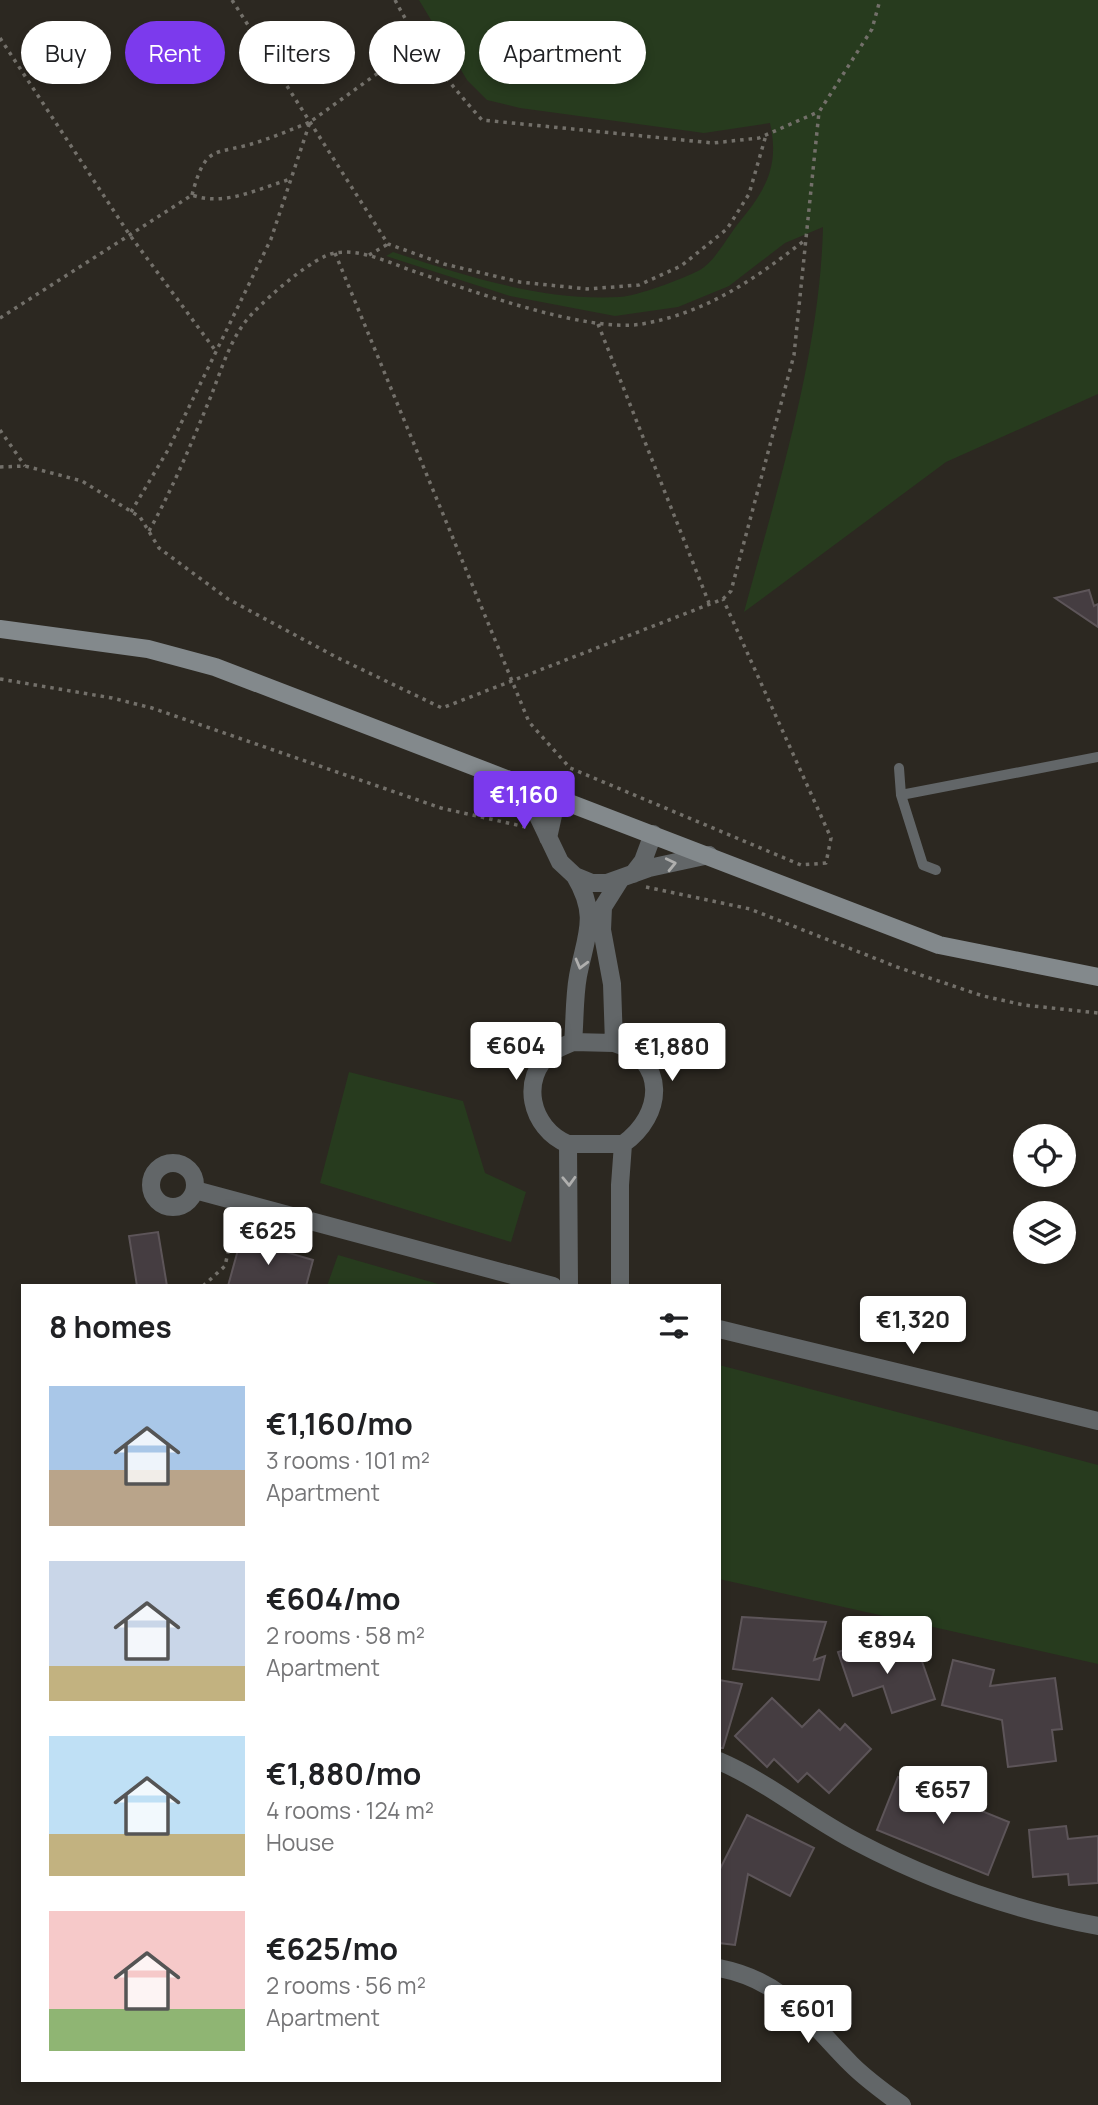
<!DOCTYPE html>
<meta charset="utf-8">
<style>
:root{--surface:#fff;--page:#f2f2f2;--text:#202124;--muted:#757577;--accent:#7c3aed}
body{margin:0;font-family:Manrope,sans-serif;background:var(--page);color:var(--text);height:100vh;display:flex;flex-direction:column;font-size:26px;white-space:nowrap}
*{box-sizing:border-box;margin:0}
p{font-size:23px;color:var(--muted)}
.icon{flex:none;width:38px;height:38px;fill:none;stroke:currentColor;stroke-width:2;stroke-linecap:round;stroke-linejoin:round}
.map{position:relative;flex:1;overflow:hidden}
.panel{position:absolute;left:21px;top:1284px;width:700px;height:798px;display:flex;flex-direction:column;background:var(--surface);border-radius:0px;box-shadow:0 4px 10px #0003}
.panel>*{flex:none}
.top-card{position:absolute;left:21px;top:21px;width:700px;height:63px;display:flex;gap:14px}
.buttons{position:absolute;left:1013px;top:1124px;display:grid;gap:14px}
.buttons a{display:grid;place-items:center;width:63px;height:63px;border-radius:50%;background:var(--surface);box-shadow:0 4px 10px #0003;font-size:35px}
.price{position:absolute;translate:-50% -60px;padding:0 16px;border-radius:7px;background:#fff;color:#222;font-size:23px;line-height:46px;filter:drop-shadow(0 2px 4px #0008)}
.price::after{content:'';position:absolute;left:50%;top:42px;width:21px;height:16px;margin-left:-10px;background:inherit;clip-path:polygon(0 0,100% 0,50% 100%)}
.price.selected{background:var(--accent);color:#fff}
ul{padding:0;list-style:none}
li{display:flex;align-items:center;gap:21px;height:175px;padding:0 28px}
li span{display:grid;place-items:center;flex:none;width:196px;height:140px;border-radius:0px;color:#555}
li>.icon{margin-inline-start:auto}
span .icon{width:84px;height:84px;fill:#fffc;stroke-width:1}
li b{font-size:30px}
h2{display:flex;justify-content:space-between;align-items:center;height:84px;padding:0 28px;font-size:30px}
.pill{padding:0 24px;border-radius:32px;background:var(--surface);box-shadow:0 4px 10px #0003;font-size:24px;line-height:63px}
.pill.selected{background:var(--accent);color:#fff}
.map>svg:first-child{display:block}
.green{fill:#273b1e}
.building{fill:#453d41;stroke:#5d5559;stroke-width:2}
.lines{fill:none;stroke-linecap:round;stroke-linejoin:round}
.path{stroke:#73706a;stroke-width:3.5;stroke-dasharray:3.5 5;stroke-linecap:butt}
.lane{stroke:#626668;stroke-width:10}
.street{stroke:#626668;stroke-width:18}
.secondary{stroke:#83898c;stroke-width:18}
.oneway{stroke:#afafae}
</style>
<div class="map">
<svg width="1098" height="2105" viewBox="0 0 1098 2105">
<rect width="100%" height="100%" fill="#2c2821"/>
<path class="green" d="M 419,0 L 1098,0 L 1098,394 L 946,462 L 744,612 C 777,490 820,354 823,227 L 785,243 L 729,286 L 678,307 L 615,316 L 510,296 L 386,256 L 393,252 C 465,276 542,301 619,297 C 638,296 682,279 700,270 C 714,262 727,238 737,225 C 765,191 780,167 770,123 L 704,133 L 520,108 L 487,100 L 467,80 Z
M 349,1072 L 463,1101 L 485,1173 L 526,1192 L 511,1242 L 320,1183 Z
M 338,1255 L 445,1286 L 327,1286 Z
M 719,1365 L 1098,1465 L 1098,1664 L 719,1579 Z"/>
<path class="building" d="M 1089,590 L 1094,606 L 1098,604 L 1098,627 L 1055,598 Z
M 158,1232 L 167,1286 L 137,1286 L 129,1236 Z
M 241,1239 L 313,1260 L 306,1286 L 228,1286 Z
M 742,1617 L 826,1622 L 814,1660 L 825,1656 L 819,1680 L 733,1669 Z
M 873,1640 L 881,1663 L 918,1650 L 935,1699 L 892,1713 L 883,1686 L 853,1696 L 838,1652 Z
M 953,1660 L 994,1670 L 990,1686 L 1055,1678 L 1062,1729 L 1052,1730 L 1056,1761 L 1008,1767 L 1002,1720 L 942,1705 Z
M 719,1680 L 742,1684 L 723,1748 L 719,1748 Z
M 772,1698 L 802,1727 L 819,1710 L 840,1730 L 845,1724 L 871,1749 L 829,1793 L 807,1773 L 798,1782 L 774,1759 L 767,1767 L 735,1736 Z
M 898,1777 L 1009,1822 L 988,1875 L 877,1830 Z
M 747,1815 L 814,1848 L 790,1896 L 748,1874 L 735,1945 L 719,1943 L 719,1871 Z
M 1066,1826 L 1068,1839 L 1098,1836 L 1098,1883 L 1069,1885 L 1068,1874 L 1033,1877 L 1029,1830 Z"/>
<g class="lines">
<path class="path" d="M 232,0 L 388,244 L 444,264 L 520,282 L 587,289 L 639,285 L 681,266 L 727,229 L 749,194 L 766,135
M 395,0 C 418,44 449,83 482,120 L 713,143 L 759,138 L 818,112
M 0,38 L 129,234 L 215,350
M 192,195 C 206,142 215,156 258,142 C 276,136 293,129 310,122
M 335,253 L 529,722 L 570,768 L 801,865 L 826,863 L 831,838 L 723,599
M 369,255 L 388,244
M 0,318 L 192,195 C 225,207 259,188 291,179
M 598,324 L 709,603
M 0,430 L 25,466
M 0,467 L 25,466 L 82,481 L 140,517 L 159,548 L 228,599 L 336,657 L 442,708 L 723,599 L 731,591 L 794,355 L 819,112 L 872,29 L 880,0
M 131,512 L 168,450 L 271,239 L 310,122 L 421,42
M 149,531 C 173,488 192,442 211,396 C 222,368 232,333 254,312 C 269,296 314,256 335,253 C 361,248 392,264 416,272 C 472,291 587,333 642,324 C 706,313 755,279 805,240
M 0,679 L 112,698 L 152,708 L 441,808 L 526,827
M 646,887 L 750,909 L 897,967 L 983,996 L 1024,1005 L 1098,1013
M 203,1286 L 225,1266 L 236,1216"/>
<path class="lane" d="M 899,768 L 901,795
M 936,870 L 923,865 L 901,795 L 1098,757"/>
<path class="street" d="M 515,783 L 538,816 L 560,862 L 575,876 L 592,883 L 607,883 L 649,868 L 709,855
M 548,838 L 557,797
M 633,874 L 643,861 L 653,834
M 573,1042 L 614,1043
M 568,1144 L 623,1144
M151 1185a22 22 0 1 1 44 0a22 22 0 1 1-44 0Z
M 195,1190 L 553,1286
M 569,1286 L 568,1144 C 530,1128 519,1078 552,1052 C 558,1048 566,1045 573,1042 C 575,1021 574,998 578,976 C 586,935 599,916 575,876
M 620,1286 L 620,1185 L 623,1144 C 664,1115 668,1060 614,1043 L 612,984 L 602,930 L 603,907 L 620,880
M 719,1329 L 1098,1421
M 719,1761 C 768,1782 810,1818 857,1842 C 933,1882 1014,1910 1098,1926
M 719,1968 C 785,1981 808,2021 851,2064 C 867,2080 884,2092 902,2105"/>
<path class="secondary" d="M 0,629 L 148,649 L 215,667 L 939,945 L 1098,977"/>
</g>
<defs><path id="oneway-chevron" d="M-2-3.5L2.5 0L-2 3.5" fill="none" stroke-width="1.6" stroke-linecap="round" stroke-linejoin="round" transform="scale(1.75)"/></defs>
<g class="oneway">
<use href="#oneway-chevron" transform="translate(671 864) rotate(-13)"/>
<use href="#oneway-chevron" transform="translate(581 964) rotate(105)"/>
<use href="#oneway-chevron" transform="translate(569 1181) rotate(88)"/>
</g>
</svg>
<div class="buttons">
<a><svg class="icon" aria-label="locate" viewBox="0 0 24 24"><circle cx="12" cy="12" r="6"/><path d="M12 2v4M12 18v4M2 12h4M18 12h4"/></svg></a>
<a><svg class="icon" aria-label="layers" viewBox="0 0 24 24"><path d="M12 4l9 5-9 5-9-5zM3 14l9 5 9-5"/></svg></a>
</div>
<b class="price selected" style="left:524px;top:831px">€1,160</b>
<b class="price" style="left:516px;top:1082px">€604</b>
<b class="price" style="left:672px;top:1083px">€1,880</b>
<b class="price" style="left:268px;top:1267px">€625</b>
<b class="price" style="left:913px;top:1356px">€1,320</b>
<b class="price" style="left:887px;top:1676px">€894</b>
<b class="price" style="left:943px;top:1826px">€657</b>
<b class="price" style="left:808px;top:2045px">€601</b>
<div class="top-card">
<a class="pill">Buy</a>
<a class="pill selected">Rent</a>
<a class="pill">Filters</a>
<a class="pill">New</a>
<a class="pill">Apartment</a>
</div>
<section class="panel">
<h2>8 homes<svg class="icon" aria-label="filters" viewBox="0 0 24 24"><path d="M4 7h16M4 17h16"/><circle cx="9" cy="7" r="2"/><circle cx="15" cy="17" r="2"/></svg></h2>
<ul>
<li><span style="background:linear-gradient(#a9c7e8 60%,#b9a48a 0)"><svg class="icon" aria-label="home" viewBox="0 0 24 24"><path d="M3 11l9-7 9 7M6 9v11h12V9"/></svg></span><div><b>€1,160/mo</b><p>3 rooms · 101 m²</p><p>Apartment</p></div></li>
<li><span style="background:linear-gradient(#c9d6e8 75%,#c2b280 0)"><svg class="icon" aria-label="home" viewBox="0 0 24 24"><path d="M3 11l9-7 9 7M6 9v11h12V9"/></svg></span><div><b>€604/mo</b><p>2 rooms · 58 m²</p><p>Apartment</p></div></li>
<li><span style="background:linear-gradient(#bfe0f5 70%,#c2b280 0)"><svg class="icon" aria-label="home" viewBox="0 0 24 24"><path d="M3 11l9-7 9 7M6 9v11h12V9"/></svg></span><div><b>€1,880/mo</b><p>4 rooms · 124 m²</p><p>House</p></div></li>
<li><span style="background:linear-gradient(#f6c9c9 70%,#8fb573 0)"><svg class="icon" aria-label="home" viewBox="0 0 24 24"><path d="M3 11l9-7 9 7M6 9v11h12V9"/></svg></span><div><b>€625/mo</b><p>2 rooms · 56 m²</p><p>Apartment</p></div></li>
</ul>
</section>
</div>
